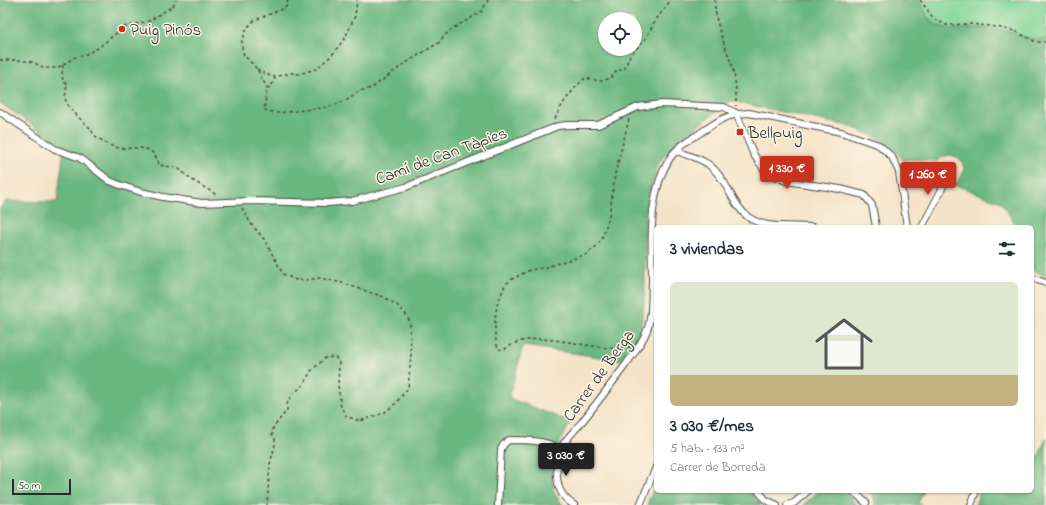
<!DOCTYPE html>
<html lang="es">
<meta charset="utf-8">
<style>
:root{--surface:#fff;--page:#f2f2f3;--text:#1f2937;--muted:#747a83;--line:#e0e1e3;--accent:#c8321e}
body{margin:0;font-family:"Indie Flower",sans-serif;background:var(--page);color:var(--text);height:100vh;display:flex;flex-direction:column;font-size:15px;white-space:nowrap}
*{box-sizing:border-box;margin:0}
p{font-size:13px;color:var(--muted)}
.icon{flex:none;width:22px;height:22px;fill:none;stroke:currentColor;stroke-width:2;stroke-linecap:round;stroke-linejoin:round}
.map{position:relative;flex:1;overflow:hidden}
.sheet{position:absolute;left:654px;top:225px;width:380px;height:268px;display:flex;flex-direction:column;background:var(--surface);border-radius:6px;box-shadow:0 1px 3px #0004}
.sheet>*{flex:none}
.controls{position:absolute;left:598px;top:12px;display:grid;gap:8px}
.controls a{display:grid;place-items:center;width:44px;height:44px;border-radius:50%;background:var(--surface);box-shadow:0 1px 3px #0004;font-size:20px}
.scale{position:absolute;left:12px;bottom:10px;width:59px;box-sizing:border-box;padding-left:4px;border:2px solid #2b2b2b;border-top:0;font-size:11px;line-height:14px;white-space:nowrap;color:#2b2b2b;-webkit-text-stroke:3px #fcf5e5;paint-order:stroke}
.price{position:absolute;translate:-50% -34px;padding:0 9px;border-radius:4px;background:var(--accent);color:#fff;font-size:13px;line-height:26px;filter:drop-shadow(0 1px 2px #0008)}
.price::after{content:'';position:absolute;left:50%;top:24px;width:12px;height:9px;margin-left:-6px;background:inherit;clip-path:polygon(0 0,100% 0,50% 100%)}
.price.current{background:#222;color:#fff}
ul{padding:0;list-style:none}
li{display:grid;align-content:center;gap:8px;height:212px;padding:0 16px}
li+li{border-top:1px solid var(--line)}
li span{display:grid;place-items:center;height:124px;border-radius:6px;color:#555}
li>.icon{margin-inline-start:auto}
span .icon{width:72px;height:72px;fill:#fffc;stroke-width:1}
li b{font-size:17px}
h2{display:flex;justify-content:space-between;align-items:center;height:48px;padding:0 16px;font-size:17px}
.map>svg:first-child{display:block}
.green{fill:#83d698;stroke:#578062}
.forest{fill:#6ab780;stroke:#4a7156;fill-rule:evenodd}
.lines{fill:none;stroke-linecap:round;stroke-linejoin:round}
.minor-casing{stroke:#494743;stroke-width:8}
.path{stroke:#494743;stroke-width:1.5;stroke-dasharray:3 3;stroke-linecap:butt}
.minor{stroke:#fff;stroke-width:6}
.poi-dot{fill:#c8321e;stroke:#fcf5e5;stroke-width:1.5}
.labels{text-anchor:middle;stroke-width:3;stroke-linejoin:round;paint-order:stroke}
.poi-label{font-size:17px;fill:#2b2b2b;stroke:#fcf5e5;text-anchor:start}
.street-label{font-size:17px;fill:#2b2b2b;stroke:#fcf5e5}
</style>
<div class="map">
<svg width="1046" height="505" viewBox="0 0 1046 505">
<rect width="100%" height="100%" fill="#fcf5e5"/>
<filter id="ink" filterUnits="userSpaceOnUse"><feTurbulence type="fractalNoise" baseFrequency=".025" numOctaves="2"/><feDisplacementMap in="SourceGraphic" scale="8" xChannelSelector="R" yChannelSelector="G"/><feConvolveMatrix kernelMatrix="1 2 1 2 8 2 1 2 1" color-interpolation-filters="sRGB"/></filter>
<filter id="wash" filterUnits="userSpaceOnUse"><feTurbulence type="fractalNoise" baseFrequency=".012" numOctaves="4" result="noise"/><feDisplacementMap in="SourceGraphic" scale="16" xChannelSelector="R" yChannelSelector="G"/><feGaussianBlur stdDeviation="0.9" result="paint"/><feColorMatrix in="noise" values="0 0 0 0 0 0 0 0 0 0 0 0 0 0 0 0 0 1.4 0 .05"/><feComposite in="paint" operator="in"/></filter>
<g filter="url(#wash)">
<rect width="100%" height="100%" fill="#f5e3c8"/>
<path class="green" d="M 916,0 L 1046,0 L 1046,39 C 1033,43 1005,29 989,28 C 972,27 954,33 937,25 C 923,17 927,8 916,0 Z"/>
<path class="forest" d="M 0,0 L 916,0 C 928,9 923,20 940,26 C 959,33 979,26 998,29 C 1012,31 1033,43 1046,39 L 1046,276 L 1032,270 L 1032,227 L 1017,227 L 1001,202 L 955,185 C 977,163 951,146 938,161 L 914,159 L 903,160 C 887,140 871,134 848,126 L 731,101 L 677,141 L 667,152 L 659,163 L 648,197 L 645,213 L 645,294 L 642,320 L 639,333 L 621,360 L 523,346 L 509,398 L 571,422 L 551,458 L 553,489 L 559,500 L 563,505 L 0,505 L 0,208 L 6,201 L 57,202 L 64,148 L 0,103 ZM 605,19 L 635,19 L 635,49 L 605,49 Z
M 1046,437 L 1046,505 L 975,505 L 980,491 L 1032,491 L 1032,468 L 1034,469 Z
M 656,483 L 656,491 L 750,491 L 755,499 L 762,505 L 647,505 Z
M 819,491 L 844,491 L 857,505 L 803,505 Z
M 869,491 L 924,491 L 918,503 L 922,505 L 874,505 C 876,499 873,495 869,491 Z"/>
</g>
<g filter="url(#ink)">
<g class="lines">
<g class="minor-casing">
<path id="minor" d="M 0,112 L 55,149 L 80,158 L 110,181 L 120,185 L 141,192 L 163,197 L 202,203 L 251,201 L 328,203 L 352,201 L 406,187 L 558,126 L 568,125 L 598,125 L 638,107 L 662,104 L 724,107 L 736,113
M 736,113 L 754,155 L 766,172 L 786,181 L 840,189 L 864,195 L 872,205 L 876,227
M 676,151 C 706,160 715,164 730,193 C 735,202 740,211 748,217 C 767,230 791,225 812,227
M 922,227 L 941,191 L 949,170
M 1032,278 L 1046,283
M 758,491 L 766,500 L 777,505
M 853,491 L 866,503
M 498,505 L 501,449 L 504,444 L 509,440 C 527,440 545,440 560,449
M 574,505 C 559,496 556,483 557,467 C 557,461 558,454 560,449 C 565,440 575,430 581,423 C 597,403 612,383 627,363 C 633,354 640,345 645,335 C 653,319 651,299 652,282 C 652,242 647,194 670,158 C 677,147 689,140 700,133 C 718,121 726,114 749,113 L 841,132 L 879,145 L 892,157 L 899,172 L 907,227
M 640,505 L 656,467
M 787,505 L 794,503 L 808,491
M 971,505 L 976,491"/>
</g>
<path class="path" d="M 287,0 L 288,4 L 285,8 L 255,20 L 247,28 L 242,41 L 242,48 L 244,55 L 257,69 L 267,88 L 264,110 L 276,113 L 314,109 L 328,107 L 340,103 L 349,98 L 359,91 L 372,88 L 404,64 L 440,42 L 443,37 L 452,29 L 481,12 L 488,0
M 715,0 C 713,19 726,47 732,66 C 736,79 736,92 736,106
M 920,0 L 934,19 L 946,25 L 968,24 L 991,26 L 1015,31 L 1036,42 L 1046,42
M 0,60 L 18,60 L 33,62 L 43,68 L 56,68 L 63,65 L 75,57 L 82,56 L 98,48 L 124,27 L 149,21 L 173,6 L 176,0
M 63,65 L 62,75 L 63,81 L 67,84 L 65,98 L 67,104 C 74,113 81,120 89,127 C 91,129 92,132 94,135 C 99,139 104,142 110,145 C 129,155 151,136 159,165 L 178,168 L 192,180 L 217,195
M 257,69 L 267,75 L 275,77 L 291,73 L 299,74 L 316,69 L 332,55 L 345,38 L 355,16 L 357,0
M 267,88 L 271,87 L 275,78
M 555,119 C 561,104 573,89 585,78 L 601,81 L 611,78 L 617,70 L 624,70 L 630,55 L 646,38 L 655,21 L 671,0
M 629,119 L 615,174 L 609,217 L 602,238 L 597,246 L 585,255 L 546,267 L 530,270 L 512,279 L 505,285 L 497,305 L 495,319 L 495,336 L 498,349 L 504,350 C 534,324 591,354 630,347
M 242,208 L 251,224 L 264,239 L 283,274 L 296,280 L 306,280 L 320,278 L 342,283 L 384,297 L 397,305 L 405,313 L 410,322 L 411,356 L 408,388 L 395,404 L 384,413 L 360,421 L 346,416 L 341,407 L 338,386 L 339,362 L 335,357 L 325,358 L 311,371 L 302,387 L 293,393 L 287,404 L 287,410 L 273,428 L 272,434 L 275,439 L 275,445 L 270,464 L 267,505"/>
<use href="#minor" class="minor"/>
</g>
</g>
<g class="poi-dot">
<circle cx="122" cy="29" r="4"/>
<rect x="736" y="128" width="8" height="8" rx="2"/>
</g>
<g class="labels">
<g class="poi-label">
<text x="130" y="35">Puig Pinós</text>
<text x="748" y="138">Bellpuig</text>
</g>
<g class="street-label">
<text transform="translate(441 155) rotate(-20)" y="6">Camí de Can Tàpies</text>
<text transform="translate(598 375) rotate(-54)" y="6">Carrer de Berga</text>
</g>
</g>
</svg>
<div class="controls">
<a><svg class="icon" aria-label="locate" viewBox="0 0 24 24"><circle cx="12" cy="12" r="6"/><path d="M12 2v4M12 18v4M2 12h4M18 12h4"/></svg></a>
</div>
<div class="scale">50 m</div>
<b class="price" style="left:787px;top:190px">1 330 €</b>
<b class="price" style="left:928px;top:196px">1 260 €</b>
<b class="price current" style="left:566px;top:477px">3 030 €</b>
<section class="sheet">
<h2>3 viviendas<svg class="icon" aria-label="filters" viewBox="0 0 24 24"><path d="M4 7h16M4 17h16"/><circle cx="9" cy="7" r="2"/><circle cx="15" cy="17" r="2"/></svg></h2>
<ul>
<li><span style="background:linear-gradient(#dfe7d0 75%,#c2b280 0)"><svg class="icon" aria-label="home" viewBox="0 0 24 24"><path d="M3 11l9-7 9 7M6 9v11h12V9"/></svg></span><div><b>3 030 €/mes</b><p>5 hab. · 133 m²</p><p>Carrer de Borredà</p></div></li>
</ul>
</section>
</div>
